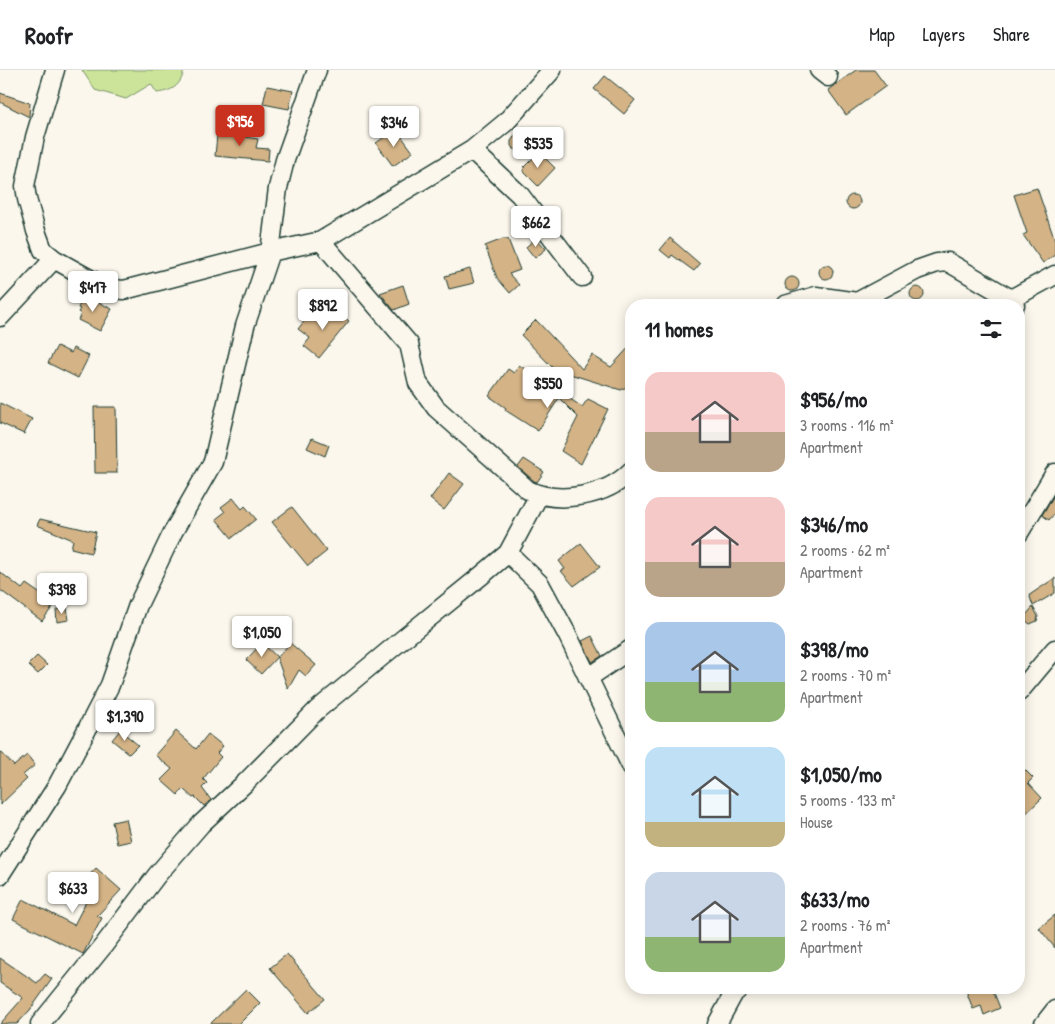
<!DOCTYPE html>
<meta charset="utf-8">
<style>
:root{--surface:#fff;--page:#f6f6f6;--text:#202124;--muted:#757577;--line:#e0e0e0;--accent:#c8321e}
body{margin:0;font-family:"Patrick Hand",sans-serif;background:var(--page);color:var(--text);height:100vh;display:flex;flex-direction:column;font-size:19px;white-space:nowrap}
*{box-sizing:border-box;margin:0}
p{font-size:16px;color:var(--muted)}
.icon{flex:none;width:28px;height:28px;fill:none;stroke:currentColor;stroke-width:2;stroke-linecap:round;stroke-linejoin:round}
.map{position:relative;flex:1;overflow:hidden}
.side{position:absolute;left:625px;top:229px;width:400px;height:695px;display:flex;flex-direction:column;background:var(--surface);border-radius:20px;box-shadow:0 2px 12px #0003}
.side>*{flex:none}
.price{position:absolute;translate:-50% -42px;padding:0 11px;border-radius:5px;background:#fff;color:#222;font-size:16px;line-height:32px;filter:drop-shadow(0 1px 2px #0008)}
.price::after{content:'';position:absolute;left:50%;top:30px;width:15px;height:11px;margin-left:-8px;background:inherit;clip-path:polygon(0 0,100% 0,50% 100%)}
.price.current{background:var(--accent);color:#fff}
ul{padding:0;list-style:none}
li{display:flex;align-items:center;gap:15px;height:125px;padding:0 20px}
li span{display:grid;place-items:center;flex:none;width:140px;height:100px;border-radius:15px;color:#555}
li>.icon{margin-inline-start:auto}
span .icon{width:60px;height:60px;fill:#fffc;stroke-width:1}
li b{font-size:21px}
h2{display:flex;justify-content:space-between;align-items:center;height:60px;padding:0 20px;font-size:21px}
header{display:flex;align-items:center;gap:30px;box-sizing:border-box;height:70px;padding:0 25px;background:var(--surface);border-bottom:1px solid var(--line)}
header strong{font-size:24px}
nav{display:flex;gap:28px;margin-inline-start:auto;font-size:18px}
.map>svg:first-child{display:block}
.green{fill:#cce49a;stroke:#769067}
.building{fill:#d4b386;stroke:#1f3d34}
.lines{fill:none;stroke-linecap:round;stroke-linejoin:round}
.minor-casing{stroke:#1f3d34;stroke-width:21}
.minor{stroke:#fbf7ec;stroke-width:18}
</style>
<header>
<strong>Roofr</strong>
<nav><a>Map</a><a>Layers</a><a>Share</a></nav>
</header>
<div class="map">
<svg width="1055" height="954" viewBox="0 0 1055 954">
<rect width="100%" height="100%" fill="#fbf7ec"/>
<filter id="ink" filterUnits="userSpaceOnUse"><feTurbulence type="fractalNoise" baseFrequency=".02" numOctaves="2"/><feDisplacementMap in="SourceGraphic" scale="10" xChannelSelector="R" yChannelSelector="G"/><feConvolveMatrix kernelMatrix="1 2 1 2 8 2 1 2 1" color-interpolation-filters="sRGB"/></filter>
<g filter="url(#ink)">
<path class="green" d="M 82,0 L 184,0 C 181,16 172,21 157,23 L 151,14 L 126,29 L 95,20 Z"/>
<path class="building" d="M 856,0 L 874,0 L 886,16 L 846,45 L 828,20 Z
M 605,6 L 635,30 L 624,44 L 594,19 Z
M 267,16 L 293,21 L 289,39 L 263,34 Z
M 0,23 L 30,33 L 29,47 L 0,32 Z
M 396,59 L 413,82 L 393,96 L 376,73 Z
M 228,60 L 246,62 L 245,67 L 258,69 L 256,78 L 269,79 L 268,91 L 215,86 L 217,65 L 228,66 Z
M 519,60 L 528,83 L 514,79 L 511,76 L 511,71 Z
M 539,82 L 555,98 L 538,116 L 524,102 L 524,97 Z
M 1037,118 L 1055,171 L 1055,185 L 1043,193 L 1023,165 L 1027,163 L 1014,125 Z
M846 132a7 7 0 1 1 14 0a7 7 0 1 1-14 0Z
M 536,168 L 546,179 L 535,188 L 526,177 Z
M 670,168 L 700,194 L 694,201 L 672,185 L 670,188 L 660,180 Z
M 503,169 L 508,169 L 520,200 L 509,204 L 519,215 L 510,223 L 497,208 L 485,176 Z
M819 202a7 7 0 1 1 14 0a7 7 0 1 1-14 0Z
M 470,199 L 474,213 L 449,219 L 445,206 Z
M785 214a7 7 0 1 1 14 0a7 7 0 1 1-14 0Z
M 403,215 L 409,234 L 394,240 L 380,223 Z
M910 224a7 7 0 1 1 14 0a7 7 0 1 1-14 0Z
M 84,225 L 112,239 L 100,261 L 78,250 L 81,244 L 78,242 L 80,239 L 78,238 Z
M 334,239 L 349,251 L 319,288 L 304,276 L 310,268 L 298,259 L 309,245 L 315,250 L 321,242 L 328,247 Z
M 536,250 L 582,299 L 592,285 L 611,297 L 631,275 L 631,294 L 628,316 L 621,320 L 554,299 L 521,265 Z
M 57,276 L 71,283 L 73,278 L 89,286 L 78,308 L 48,293 Z
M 519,295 L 562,323 L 561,325 L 563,324 L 582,337 L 588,329 L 608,339 L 581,394 L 561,381 L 578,347 L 559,328 L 538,361 L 505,340 L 506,338 L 489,326 L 508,299 L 514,303 Z
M 0,333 L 32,349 L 24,364 L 0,353 Z
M 94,337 L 116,337 L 117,403 L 95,403 Z
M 312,368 L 329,375 L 325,386 L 307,378 Z
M 524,389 L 544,402 L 537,412 L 534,411 L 518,397 Z
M 449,403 L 464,414 L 444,440 L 430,429 Z
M 1055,424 L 1055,443 L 1049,450 L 1042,445 Z
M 233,428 L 242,439 L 245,436 L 256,449 L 232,468 L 216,449 L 225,442 L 221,437 Z
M 292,437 L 327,481 L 308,496 L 272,452 Z
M 40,449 L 96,462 L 91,483 L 71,478 L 73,470 L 37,455 Z
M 581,473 L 600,497 L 574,516 L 561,501 L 565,499 L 559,491 Z
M 0,502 L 22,519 L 26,514 L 55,534 L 42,551 L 0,520 Z
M 1055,508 L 1055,523 L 1033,536 L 1030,527 L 1031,524 Z
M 1033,537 L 1038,546 L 1037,551 L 1030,554 L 1026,551 L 1026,545 Z
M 67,538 L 69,550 L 57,552 L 56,540 Z
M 592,566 L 602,586 L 592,592 L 582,571 Z
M 262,573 L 277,587 L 261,604 L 246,590 Z
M 290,573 L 316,595 L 306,606 L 299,600 L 288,619 L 277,588 Z
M 37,586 L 47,595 L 38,604 L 28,595 Z
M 120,660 L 138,675 L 129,684 L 112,670 Z
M 176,661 L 196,679 L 208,664 L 223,676 L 217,683 L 221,687 L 203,709 L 207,713 L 202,718 L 211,730 L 204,736 L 195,727 L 193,728 L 183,719 L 178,725 L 161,710 L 172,699 L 155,685 Z
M 0,681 L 14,696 L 27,685 L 35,695 L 23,705 L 27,709 L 0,735 Z
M 1019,694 L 1033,708 L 1028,713 L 1042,728 L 1019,750 Z
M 126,749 L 131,771 L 117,774 L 112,752 Z
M 96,798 L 121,820 L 97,846 L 102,848 L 83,884 L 13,849 L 23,829 L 74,855 L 88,828 L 77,819 Z
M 1055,845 L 1055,878 L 1039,858 Z
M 287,884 L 325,929 L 308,943 L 270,898 Z
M 0,888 L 37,913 L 45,904 L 52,909 L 30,940 L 17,954 L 0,954 L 23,928 L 0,913 Z
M 965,918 L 992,918 L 1000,938 L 984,945 L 981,936 L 973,939 Z
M 246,919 L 260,933 L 239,954 L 210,954 Z"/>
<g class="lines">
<g class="minor-casing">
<path id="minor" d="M 55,0 L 35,67 L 25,116 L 27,129 L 36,161 L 43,180 L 54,189 L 97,213 L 113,219 L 124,220 L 270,182 L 321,171 L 472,80 L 506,52 L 552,0
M 819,0 L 828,7
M 472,80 L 520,125 L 582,207
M 321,171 L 409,274 L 418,313 L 436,338 L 528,420 C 559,435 607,426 631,401
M 1011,229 L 1055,205
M 785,235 L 816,226 L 857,232 L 917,200 L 937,193 L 948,192 L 1011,229 L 1015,235
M 0,247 L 54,189
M 1019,463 L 1055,403
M 508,483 L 540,514 L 568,566 L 631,696
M 588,608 L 631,579
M 1019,622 L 1055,579
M 0,805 L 57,716 L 83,667 L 110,615 L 138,535 L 173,462 L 213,392 L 245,256 L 270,182 L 278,118 L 285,90 L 317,0
M 40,954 L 104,875 L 157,805 L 201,754 L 245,713 L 317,640 L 403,569 L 482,505 L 508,483 L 539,425
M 717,954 L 734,923 L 740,918
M 1044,954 L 1055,940"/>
</g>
<use href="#minor" class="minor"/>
</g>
</g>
</svg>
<b class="price current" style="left:240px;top:77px">$956</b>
<b class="price" style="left:394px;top:78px">$346</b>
<b class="price" style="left:538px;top:99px">$535</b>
<b class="price" style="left:536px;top:178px">$662</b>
<b class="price" style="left:93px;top:243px">$417</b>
<b class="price" style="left:323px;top:261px">$892</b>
<b class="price" style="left:548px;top:339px">$550</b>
<b class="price" style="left:62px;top:545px">$398</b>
<b class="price" style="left:262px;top:588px">$1,050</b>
<b class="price" style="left:125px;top:672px">$1,390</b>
<b class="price" style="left:73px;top:844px">$633</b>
<section class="side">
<h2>11 homes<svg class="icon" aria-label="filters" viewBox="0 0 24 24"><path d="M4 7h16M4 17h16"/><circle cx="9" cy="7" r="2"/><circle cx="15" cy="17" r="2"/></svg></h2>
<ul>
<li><span style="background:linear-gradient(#f6c9c9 60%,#b9a48a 0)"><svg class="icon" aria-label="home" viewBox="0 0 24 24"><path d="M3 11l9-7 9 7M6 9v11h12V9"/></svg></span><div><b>$956/mo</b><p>3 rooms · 116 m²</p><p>Apartment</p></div></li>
<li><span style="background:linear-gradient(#f6c9c9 65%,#b9a48a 0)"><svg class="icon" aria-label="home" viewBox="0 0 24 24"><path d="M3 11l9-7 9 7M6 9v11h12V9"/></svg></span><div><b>$346/mo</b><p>2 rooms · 62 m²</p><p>Apartment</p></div></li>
<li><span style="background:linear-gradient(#a9c7e8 60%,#8fb573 0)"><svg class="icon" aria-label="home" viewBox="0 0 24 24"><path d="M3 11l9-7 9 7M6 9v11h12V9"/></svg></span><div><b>$398/mo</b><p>2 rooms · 70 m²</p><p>Apartment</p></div></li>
<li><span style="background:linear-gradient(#bfe0f5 75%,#c2b280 0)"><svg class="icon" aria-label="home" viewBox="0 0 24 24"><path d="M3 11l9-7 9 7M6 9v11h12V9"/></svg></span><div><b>$1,050/mo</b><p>5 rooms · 133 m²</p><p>House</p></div></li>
<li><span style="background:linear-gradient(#c9d6e8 65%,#8fb573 0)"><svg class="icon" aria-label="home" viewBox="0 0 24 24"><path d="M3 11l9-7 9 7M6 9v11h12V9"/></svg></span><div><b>$633/mo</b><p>2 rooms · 76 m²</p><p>Apartment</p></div></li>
</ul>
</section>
</div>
